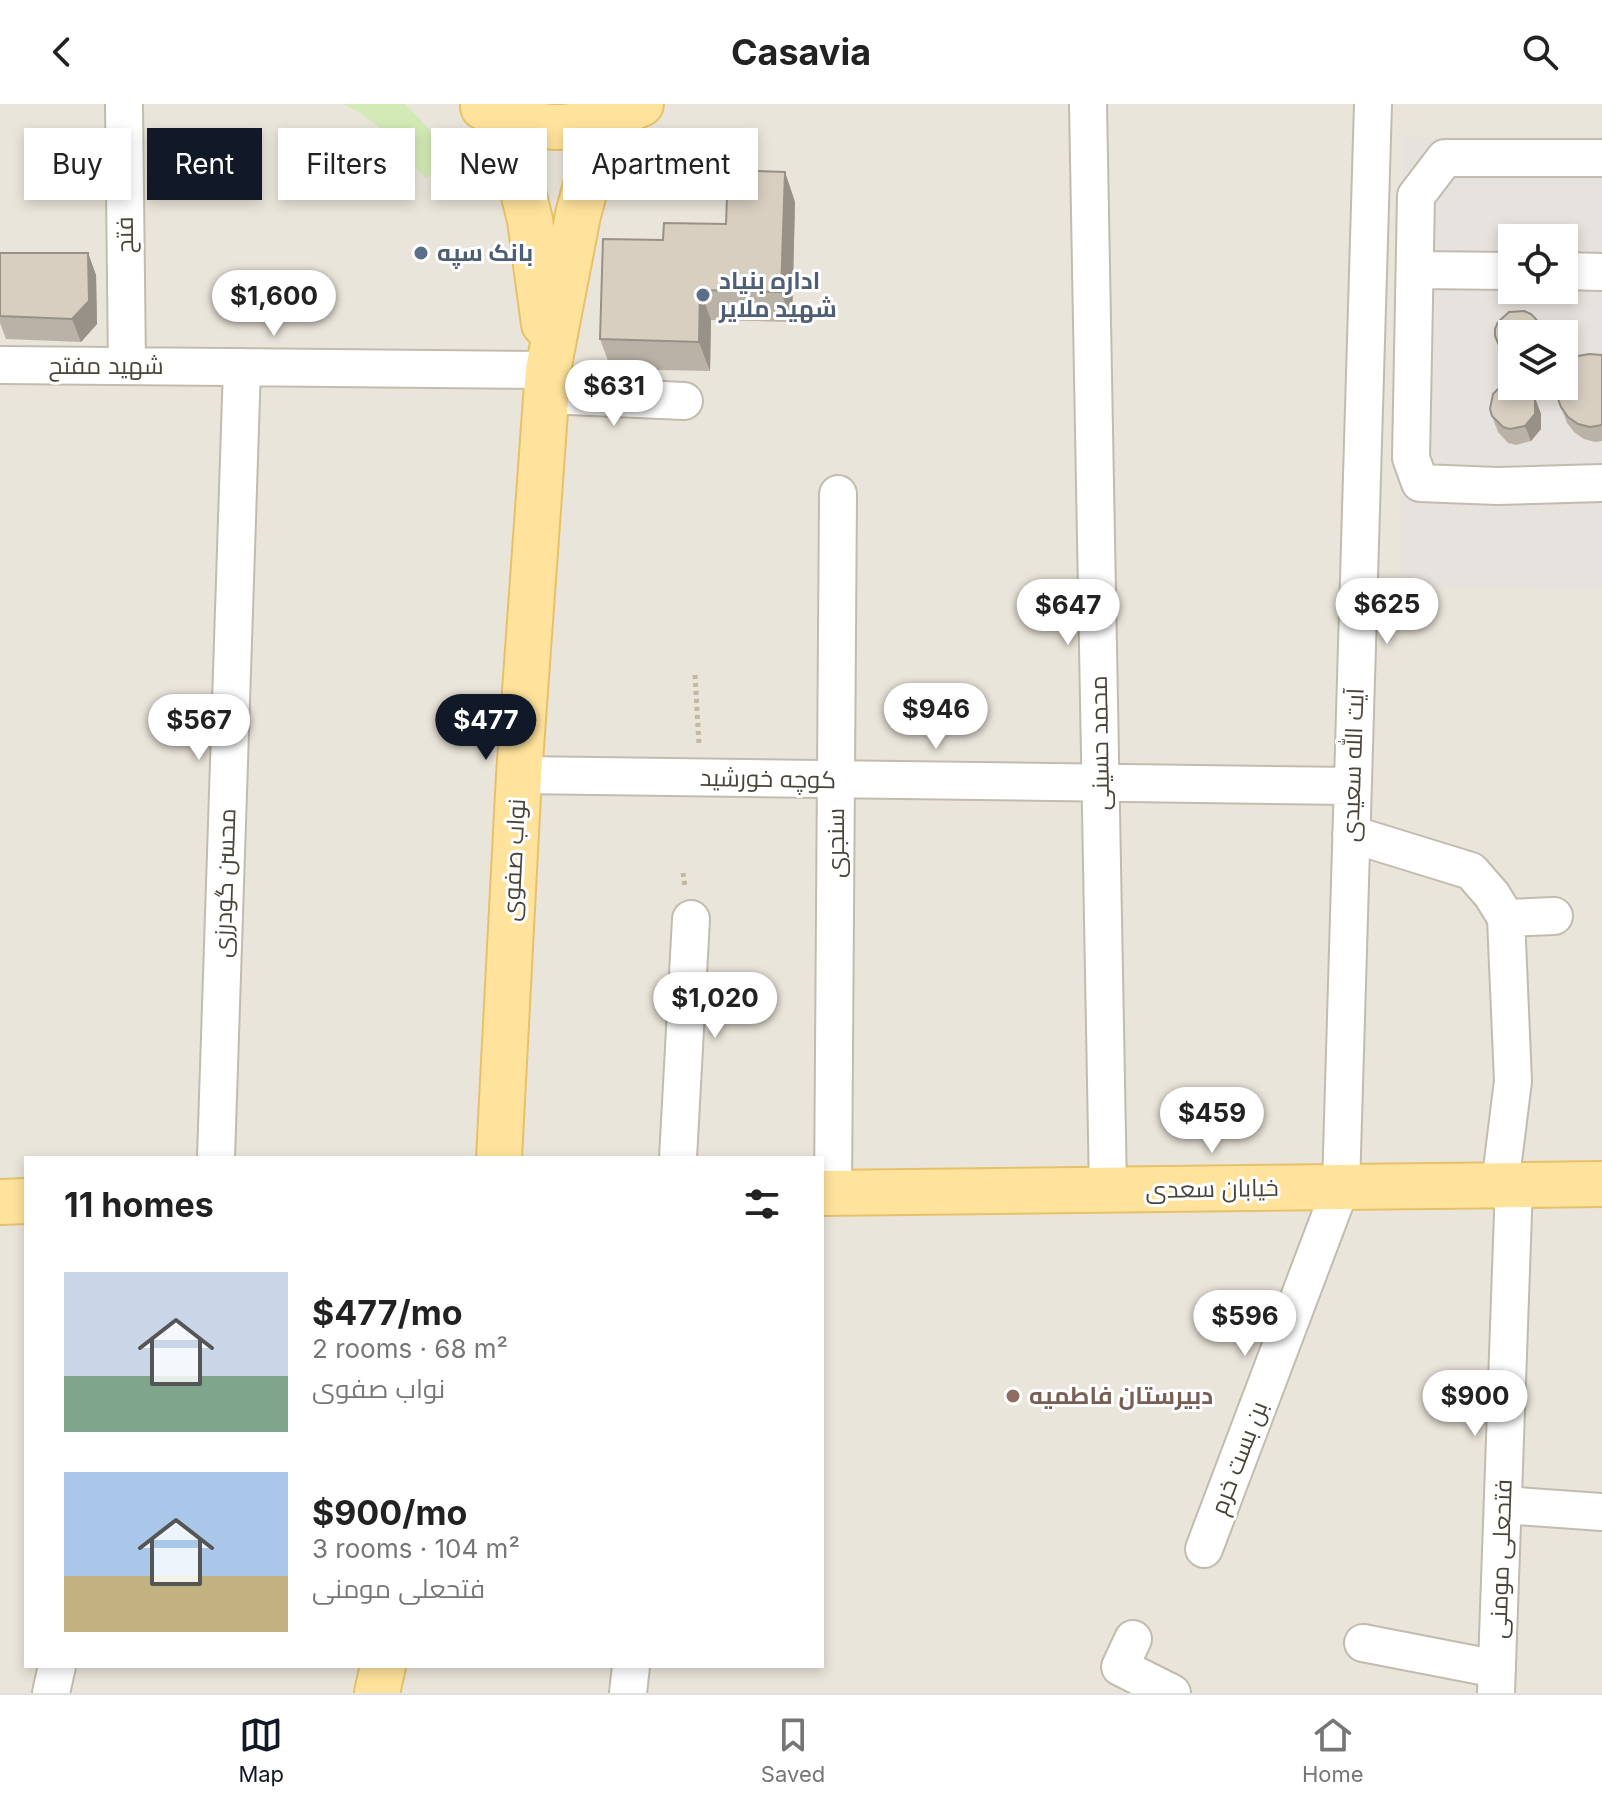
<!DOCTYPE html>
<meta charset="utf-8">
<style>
:root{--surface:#fff;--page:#f2f2f2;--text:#222;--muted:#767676;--line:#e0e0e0;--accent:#111827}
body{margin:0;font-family:Inter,Cairo,sans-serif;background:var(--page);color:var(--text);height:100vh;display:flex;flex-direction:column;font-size:30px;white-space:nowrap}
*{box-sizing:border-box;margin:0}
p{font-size:26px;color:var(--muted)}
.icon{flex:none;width:44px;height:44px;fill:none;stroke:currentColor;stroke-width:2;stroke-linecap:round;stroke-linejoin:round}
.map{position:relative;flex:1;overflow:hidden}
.panel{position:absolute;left:24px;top:1052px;width:800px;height:512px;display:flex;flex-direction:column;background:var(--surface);border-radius:0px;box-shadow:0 4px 12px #0003}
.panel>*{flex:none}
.banner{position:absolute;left:24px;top:24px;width:800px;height:72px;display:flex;gap:16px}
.tools{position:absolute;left:1498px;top:120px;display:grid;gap:16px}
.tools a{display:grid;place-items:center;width:80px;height:80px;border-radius:0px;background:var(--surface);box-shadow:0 4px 12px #0003;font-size:40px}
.price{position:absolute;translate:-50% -68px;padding:0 18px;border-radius:28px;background:#fff;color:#222;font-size:26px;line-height:52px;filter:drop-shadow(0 2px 4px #0008)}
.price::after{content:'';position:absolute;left:50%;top:48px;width:24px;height:18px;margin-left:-12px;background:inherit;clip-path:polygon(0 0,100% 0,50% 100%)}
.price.on{background:var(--accent);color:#fff}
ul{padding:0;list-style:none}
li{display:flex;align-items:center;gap:24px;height:200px;padding:0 40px}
li span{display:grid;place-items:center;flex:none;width:224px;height:160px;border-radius:0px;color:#555}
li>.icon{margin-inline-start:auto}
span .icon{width:96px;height:96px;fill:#fffc;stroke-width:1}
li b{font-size:34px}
h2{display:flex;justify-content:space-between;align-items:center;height:96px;padding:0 40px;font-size:34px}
.chip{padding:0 28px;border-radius:0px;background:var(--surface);box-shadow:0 4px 12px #0003;font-size:28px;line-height:72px}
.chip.on{background:var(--accent);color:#fff}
header{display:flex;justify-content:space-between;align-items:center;height:104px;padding:0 40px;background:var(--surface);font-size:36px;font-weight:700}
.menu{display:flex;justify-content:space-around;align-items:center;height:112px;border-top:2px solid var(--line);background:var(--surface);font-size:22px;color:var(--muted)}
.menu a{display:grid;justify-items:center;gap:4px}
.menu .on{color:var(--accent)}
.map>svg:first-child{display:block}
.residential{fill:#eae5da;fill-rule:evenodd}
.industrial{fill:#e6e2dd;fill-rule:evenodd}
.green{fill:#d2eab5}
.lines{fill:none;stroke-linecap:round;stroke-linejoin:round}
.minor-casing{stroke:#c2bbae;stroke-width:40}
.major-casing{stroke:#e6c16a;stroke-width:48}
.path{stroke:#c4b79f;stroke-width:5;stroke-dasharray:4 4;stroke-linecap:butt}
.minor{stroke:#fff;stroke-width:36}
.major{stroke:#ffe39c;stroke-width:44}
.wall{fill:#bab2a6}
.shaded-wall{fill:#979187}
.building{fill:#d8cfc1;stroke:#979187;stroke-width:2}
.service-dot{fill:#5c6f8a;stroke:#fff;stroke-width:3}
.education-dot{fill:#8d6e63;stroke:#fff;stroke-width:3}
.labels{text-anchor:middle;stroke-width:6;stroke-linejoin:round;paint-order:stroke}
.street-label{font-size:24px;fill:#4b4439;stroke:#fff}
.service-label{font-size:24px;font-weight:bold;fill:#4e5e75;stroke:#fff;text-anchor:start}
.education-label{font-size:24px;font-weight:bold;fill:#785e54;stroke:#fff;text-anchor:start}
</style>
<header><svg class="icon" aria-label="back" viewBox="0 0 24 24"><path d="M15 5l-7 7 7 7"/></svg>Casavia<svg class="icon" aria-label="search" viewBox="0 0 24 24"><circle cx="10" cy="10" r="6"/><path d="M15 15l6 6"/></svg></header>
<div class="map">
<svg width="1602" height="1589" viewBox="0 0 1602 1589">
<rect width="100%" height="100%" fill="#f6f3ec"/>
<path class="residential" d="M 0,0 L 1602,0 L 1602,1589 L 0,1589 ZM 1512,134 L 1564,134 L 1564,186 L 1512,186 ZM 1512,230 L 1564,230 L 1564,282 L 1512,282 ZM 26,1054 L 822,1054 L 822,1562 L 26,1562 Z"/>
<path class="industrial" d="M 1404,33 L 1602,35 L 1602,485 L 1399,483 ZM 1512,134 L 1564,134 L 1564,186 L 1512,186 ZM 1512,230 L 1564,230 L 1564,282 L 1512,282 Z"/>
<path class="green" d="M 342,0 L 405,0 L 455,52 L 426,74 C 403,49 375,12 342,0 Z"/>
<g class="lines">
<g class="minor-casing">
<path id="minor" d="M 124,0 L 127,262
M 1088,0 L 1108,1086
M 1602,54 L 1445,54 L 1416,92 L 1411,354 L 1420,379 L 1497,382 L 1602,379
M 1416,166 L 1512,167
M 1564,167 L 1602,168
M 0,261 L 548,266
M 547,291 L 684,297
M 519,671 L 1353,682
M 1351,730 L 1471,767 L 1492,791 L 1506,814 L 1513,977 L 1500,1081
M 1506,814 L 1554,812
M 216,1054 L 242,263
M 678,1054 L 691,815
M 833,1088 L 838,390
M 1503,1401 L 1602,1408
M 1204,1445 L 1341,1083 L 1373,0
M 1133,1535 L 1120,1563 L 1172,1589
M 1363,1539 L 1497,1565
M 51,1589 L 57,1562
M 628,1589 L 631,1562
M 1496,1589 L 1514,1081"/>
</g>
<g class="major-casing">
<path id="major" d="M 483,3 C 543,33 582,27 641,0
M 504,13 L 530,116 L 544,220
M 499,1054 L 519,671 L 548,266 L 578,111 L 603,17
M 822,1089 L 1602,1080
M 0,1098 L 26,1097
M 377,1589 L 383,1562"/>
</g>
<path class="path" d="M 695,571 L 699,641
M 683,769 L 685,783"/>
<use href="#minor" class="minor"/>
<use href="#major" class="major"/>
</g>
<path class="wall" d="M 785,68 L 795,98 L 792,218 L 711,216 L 710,267 L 611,265 L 600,235 Z
M 0,149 L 88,149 L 96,171 L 97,220 L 81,238 L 6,235 L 0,219 Z
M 1540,222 L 1542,230 L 1512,230 L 1512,264 L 1507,261 L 1495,232 Z
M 1602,251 L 1602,337 L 1595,338 L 1584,335 L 1574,328 L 1567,319 L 1557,292 Z
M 1535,294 L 1541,310 L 1541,325 L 1531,337 L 1516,341 L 1508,339 L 1498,328 L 1492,312 Z"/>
<path class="shaded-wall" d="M 785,68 L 795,98 L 792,218 L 781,188 Z
M 88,149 L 96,171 L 97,220 L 81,238 L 72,215 Z
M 700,186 L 711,216 L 710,267 L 699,238 Z
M 1535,294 L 1541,310 L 1541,325 L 1531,337 L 1525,322 Z"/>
<path class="building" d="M 728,66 L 785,68 L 781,188 L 700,186 L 699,238 L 600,235 L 603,135 L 663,136 L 664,119 L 726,120 Z
M 0,149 L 88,149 L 89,197 L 72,215 L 0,212 Z
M 1524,207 L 1531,210 L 1536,215 L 1540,222 L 1540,230 L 1512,230 L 1512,251 L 1501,246 L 1495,232 L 1495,225 L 1498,218 L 1509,208 Z
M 1590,250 L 1602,251 L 1602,321 L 1590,323 L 1578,320 L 1568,313 L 1561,303 L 1557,292 L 1557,282 L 1564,282 L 1564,265 L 1568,259 L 1578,252 Z
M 1512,280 L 1512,282 L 1526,283 L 1535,294 L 1535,310 L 1525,322 L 1510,325 L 1503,323 L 1492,312 L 1490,305 L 1493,290 L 1498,285 L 1504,281 Z"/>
<g class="service-dot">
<circle cx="421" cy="149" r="8"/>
<circle cx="703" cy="191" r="8"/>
</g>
<circle class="education-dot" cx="1013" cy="1292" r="8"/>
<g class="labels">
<g class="street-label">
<text transform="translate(125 131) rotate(-91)" y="8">فتح</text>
<text x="106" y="270">شهید مفتح</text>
<text transform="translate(1100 639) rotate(-91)" y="8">محمد حسینی</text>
<text transform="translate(1353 661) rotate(-88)" y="8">آیت الله سعیدی</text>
<text transform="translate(768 675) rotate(1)" y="8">کوچه خورشید</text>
<text transform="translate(836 739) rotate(-90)" y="8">سنجری</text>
<text transform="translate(514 756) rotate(-87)" y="8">نواب صفوی</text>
<text transform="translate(225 779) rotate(-88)" y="8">محسن گودرزی</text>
<text transform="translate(1212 1085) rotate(-1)" y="8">خیابان سعدی</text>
<text transform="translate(1239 1354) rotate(-69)" y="8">بن بست خرم</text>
<text transform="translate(1501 1455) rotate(-88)" y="8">فتحعلی مومنی</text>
</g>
<g class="service-label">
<text x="437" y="157">بانک سپه</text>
<text x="719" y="185">اداره بنیاد<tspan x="719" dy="28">شهید ملایر</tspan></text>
</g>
<g class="education-label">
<text x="1029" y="1300">دبیرستان فاطمیه</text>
</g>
</g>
</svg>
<div class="tools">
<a><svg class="icon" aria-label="locate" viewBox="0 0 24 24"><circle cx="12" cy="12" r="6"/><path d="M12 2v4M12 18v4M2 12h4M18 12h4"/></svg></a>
<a><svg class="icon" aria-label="layers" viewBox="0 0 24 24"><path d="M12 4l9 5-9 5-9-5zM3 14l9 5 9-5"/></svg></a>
</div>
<b class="price" style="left:274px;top:234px">$1,600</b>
<b class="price" style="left:614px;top:324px">$631</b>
<b class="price" style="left:1387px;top:542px">$625</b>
<b class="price" style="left:1068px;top:543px">$647</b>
<b class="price" style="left:936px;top:647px">$946</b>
<b class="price" style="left:199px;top:658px">$567</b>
<b class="price on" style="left:486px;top:658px">$477</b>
<b class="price" style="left:715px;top:936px">$1,020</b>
<b class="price" style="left:1212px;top:1051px">$459</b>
<b class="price" style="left:1245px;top:1254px">$596</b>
<b class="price" style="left:1475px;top:1334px">$900</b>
<div class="banner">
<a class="chip">Buy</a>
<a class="chip on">Rent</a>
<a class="chip">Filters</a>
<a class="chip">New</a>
<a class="chip">Apartment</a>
</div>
<section class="panel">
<h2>11 homes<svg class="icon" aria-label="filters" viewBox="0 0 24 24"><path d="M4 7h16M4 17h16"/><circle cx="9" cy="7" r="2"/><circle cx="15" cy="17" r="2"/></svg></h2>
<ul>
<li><span style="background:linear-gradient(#c9d6e8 65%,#7fa58c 0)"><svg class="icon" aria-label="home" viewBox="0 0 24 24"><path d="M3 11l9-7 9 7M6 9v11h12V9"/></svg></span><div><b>$477/mo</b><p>2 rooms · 68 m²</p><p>نواب صفوی</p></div></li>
<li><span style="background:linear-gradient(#a9c7e8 65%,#c2b280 0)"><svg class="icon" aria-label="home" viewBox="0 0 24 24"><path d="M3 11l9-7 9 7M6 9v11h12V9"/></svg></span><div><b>$900/mo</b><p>3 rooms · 104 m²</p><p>فتحعلی مومنی</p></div></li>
</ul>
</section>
</div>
<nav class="menu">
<a class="on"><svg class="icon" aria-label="map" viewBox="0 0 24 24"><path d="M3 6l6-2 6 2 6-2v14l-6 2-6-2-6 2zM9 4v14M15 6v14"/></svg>Map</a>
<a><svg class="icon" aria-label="saved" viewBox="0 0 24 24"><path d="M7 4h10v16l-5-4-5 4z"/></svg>Saved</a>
<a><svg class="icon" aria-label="home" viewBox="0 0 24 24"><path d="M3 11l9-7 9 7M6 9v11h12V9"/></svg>Home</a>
</nav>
